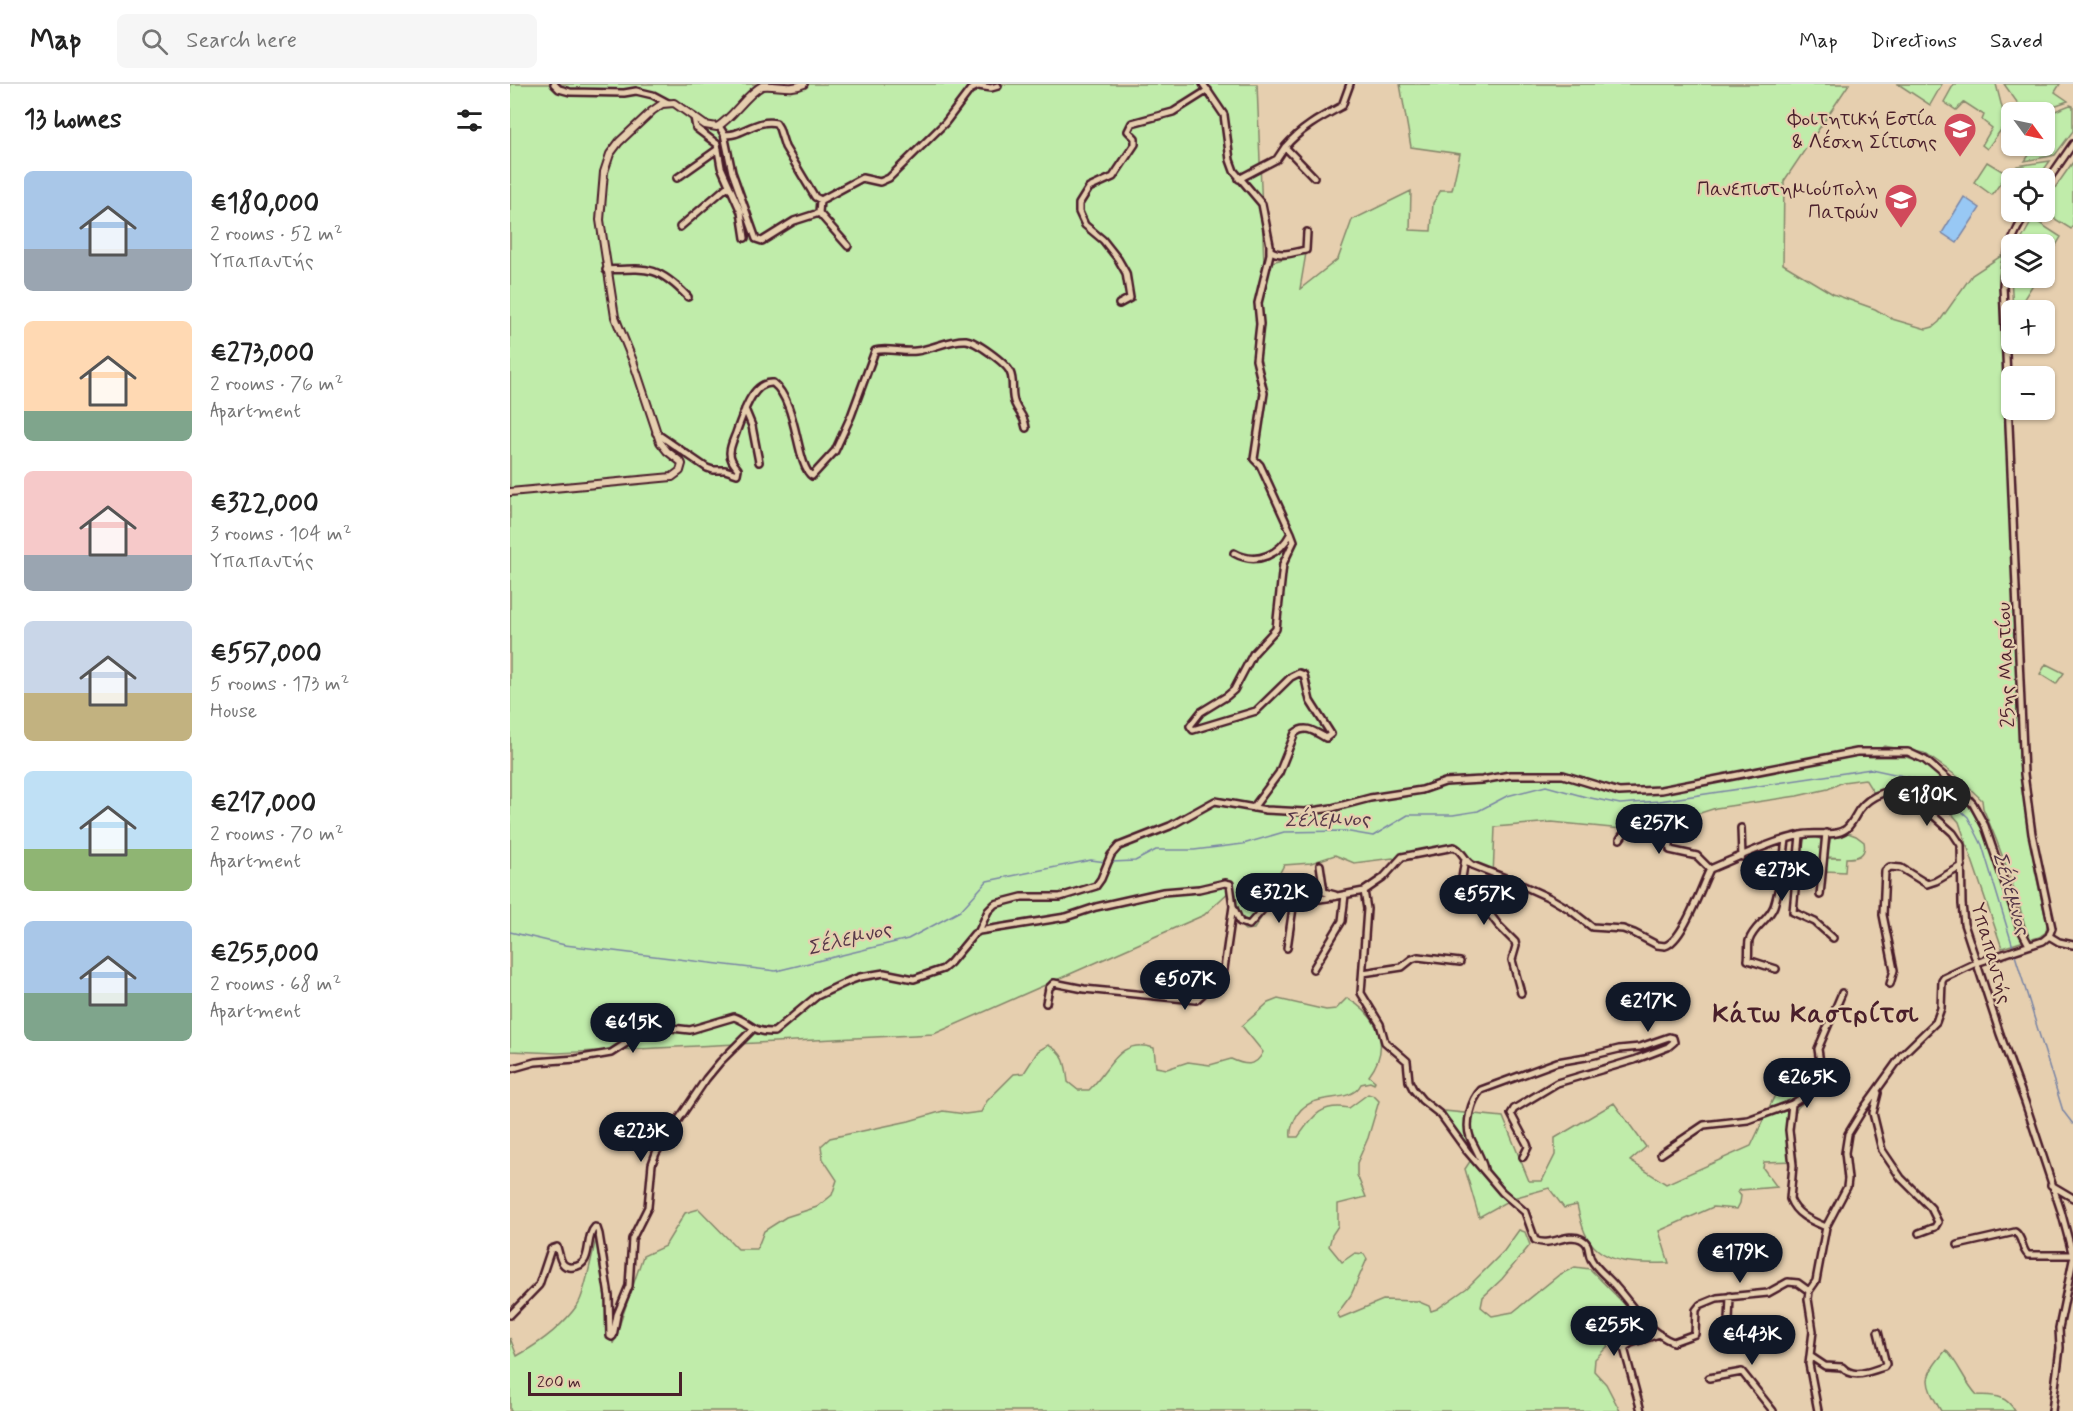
<!DOCTYPE html>
<meta charset="utf-8">
<style>
:root{--surface:#fff;--page:#f6f6f6;--text:#222;--muted:#767676;--line:#e0e0e0;--accent:#111827}
body{margin:0;font-family:Mynerve,sans-serif;background:var(--page);color:var(--text);height:100vh;display:flex;flex-direction:column;font-size:22px;white-space:nowrap}
*{box-sizing:border-box;margin:0}
p{font-size:20px;color:var(--muted)}
.icon{flex:none;width:33px;height:33px;fill:none;stroke:currentColor;stroke-width:2;stroke-linecap:round;stroke-linejoin:round}
.map{position:relative;flex:1;overflow:hidden}
.side{display:flex;flex-direction:column;background:var(--surface);width:510px}
.side>*{flex:none}
.needle{width:39px;rotate:123deg}
.tools{position:absolute;left:1491px;top:18px;display:grid;gap:12px}
.tools a{display:grid;place-items:center;width:54px;height:54px;border-radius:9px;background:var(--surface);box-shadow:0 2px 4px #0004;font-size:30px}
.scale{position:absolute;left:18px;bottom:15px;width:154px;box-sizing:border-box;padding-left:6px;border:3px solid #4a1f2b;border-top:0;font-size:16px;line-height:21px;white-space:nowrap;color:#4a1f2b;-webkit-text-stroke:4px #e6cfaf;paint-order:stroke}
.price{position:absolute;translate:-50% -51px;padding:0 14px;border-radius:21px;background:var(--accent);color:#fff;font-size:20px;line-height:39px;filter:drop-shadow(0 2px 3px #0008)}
.price::after{content:'';position:absolute;left:50%;top:36px;width:18px;height:14px;margin-left:-9px;background:inherit;clip-path:polygon(0 0,100% 0,50% 100%)}
.price.selected{background:#222;color:#fff}
ul{padding:0;list-style:none}
li{display:flex;align-items:center;gap:18px;height:150px;padding:0 24px}
li span{display:grid;place-items:center;flex:none;width:168px;height:120px;border-radius:9px;color:#555}
li>.icon{margin-inline-start:auto}
span .icon{width:72px;height:72px;fill:#fffc;stroke-width:1}
li b{font-size:26px}
h2{display:flex;justify-content:space-between;align-items:center;height:72px;padding:0 24px;font-size:26px}
header{display:flex;align-items:center;gap:36px;box-sizing:border-box;height:84px;padding:0 30px;background:var(--surface);border-bottom:2px solid var(--line)}
header strong{font-size:28px}
nav{display:flex;gap:33px;margin-inline-start:auto;font-size:21px}
.search{width:420px;height:54px;background:var(--page);display:flex;align-items:center;gap:15px;box-sizing:border-box;padding:0 21px;border-radius:9px;color:var(--muted);font-size:22px}
main{display:flex;flex:1;min-height:0}
.map>svg:first-child{display:block}
.green{fill:#c0ecaa;stroke:#85866a;stroke-width:1.5}
.water{fill:#98c8f4;stroke:#7984a4;stroke-width:1.5}
.lines{fill:none;stroke-linecap:round;stroke-linejoin:round}
.stream{stroke:#7984a4;stroke-width:1.5}
.minor-casing{stroke:#4a1f2b;stroke-width:10}
.major-casing{stroke:#4a1f2b;stroke-width:10}
.minor{stroke:#e6cfaf;stroke-width:5}
.major{stroke:#e6cfaf;stroke-width:6}
.labels{text-anchor:middle;stroke-width:4.5;stroke-linejoin:round;paint-order:stroke}
.poi-label{font-size:20px;fill:#4a1f2b;stroke:#e6cfaf;text-anchor:end}
.street-label{font-size:20px;fill:#4a1f2b;stroke:#e6cfaf}
.water-label{font-size:21px;font-style:italic;fill:#563849;stroke:#e6cfaf}
.district-label{font-size:26px;font-weight:bold;letter-spacing:1.5px;fill:#4a1f2b;stroke:#e6cfaf}
</style>
<header>
<strong>Map</strong>
<div class="search"><svg class="icon" aria-label="search" viewBox="0 0 24 24"><circle cx="10" cy="10" r="6"/><path d="M15 15l6 6"/></svg>Search here</div>
<nav><a>Map</a><a>Directions</a><a>Saved</a></nav>
</header>
<main>
<section class="side">
<h2>13 homes<svg class="icon" aria-label="filters" viewBox="0 0 24 24"><path d="M4 7h16M4 17h16"/><circle cx="9" cy="7" r="2"/><circle cx="15" cy="17" r="2"/></svg></h2>
<ul>
<li><span style="background:linear-gradient(#a9c7e8 65%,#9aa5b1 0)"><svg class="icon" aria-label="home" viewBox="0 0 24 24"><path d="M3 11l9-7 9 7M6 9v11h12V9"/></svg></span><div><b>€180,000</b><p>2 rooms · 52 m²</p><p>Υπαπαντής</p></div></li>
<li><span style="background:linear-gradient(#ffd9b3 75%,#7fa58c 0)"><svg class="icon" aria-label="home" viewBox="0 0 24 24"><path d="M3 11l9-7 9 7M6 9v11h12V9"/></svg></span><div><b>€273,000</b><p>2 rooms · 76 m²</p><p>Apartment</p></div></li>
<li><span style="background:linear-gradient(#f6c9c9 70%,#9aa5b1 0)"><svg class="icon" aria-label="home" viewBox="0 0 24 24"><path d="M3 11l9-7 9 7M6 9v11h12V9"/></svg></span><div><b>€322,000</b><p>3 rooms · 104 m²</p><p>Υπαπαντής</p></div></li>
<li><span style="background:linear-gradient(#c9d6e8 60%,#c2b280 0)"><svg class="icon" aria-label="home" viewBox="0 0 24 24"><path d="M3 11l9-7 9 7M6 9v11h12V9"/></svg></span><div><b>€557,000</b><p>5 rooms · 173 m²</p><p>House</p></div></li>
<li><span style="background:linear-gradient(#bfe0f5 65%,#8fb573 0)"><svg class="icon" aria-label="home" viewBox="0 0 24 24"><path d="M3 11l9-7 9 7M6 9v11h12V9"/></svg></span><div><b>€217,000</b><p>2 rooms · 70 m²</p><p>Apartment</p></div></li>
<li><span style="background:linear-gradient(#a9c7e8 60%,#7fa58c 0)"><svg class="icon" aria-label="home" viewBox="0 0 24 24"><path d="M3 11l9-7 9 7M6 9v11h12V9"/></svg></span><div><b>€255,000</b><p>2 rooms · 68 m²</p><p>Apartment</p></div></li>
</ul>
</section>
<div class="map">
<svg width="1563" height="1327" viewBox="0 0 1563 1327">
<rect width="100%" height="100%" fill="#e6cfaf"/>
<filter id="ink" filterUnits="userSpaceOnUse"><feTurbulence type="fractalNoise" baseFrequency=".0167" numOctaves="2"/><feDisplacementMap in="SourceGraphic" scale="12" xChannelSelector="R" yChannelSelector="G"/><feConvolveMatrix kernelMatrix="1 2 1 2 8 2 1 2 1" color-interpolation-filters="sRGB"/></filter>
<g filter="url(#ink)">
<path class="green" d="M 0,0 L 747,0 L 754,180 L 796,169 L 790,205 L 828,175 L 842,136 L 901,107 L 900,146 L 921,147 L 923,119 L 931,106 L 942,106 L 950,70 L 901,63 L 890,0 L 1339,0 L 1274,97 L 1273,180 L 1323,210 L 1365,225 L 1382,235 L 1416,245 L 1423,243 L 1429,238 L 1462,191 L 1494,170 L 1490,198 L 1508,595 L 1509,680 L 1525,786 L 1537,840 L 1536,848 L 1529,853 L 1519,856 C 1507,810 1492,767 1473,724 L 1472,716 L 1448,693 L 1414,669 L 1374,662 L 1360,673 L 1396,673 L 1414,679 L 1455,716 L 1466,733 L 1480,762 L 1514,857 L 1492,864 L 1449,738 L 1428,714 L 1396,701 L 1363,708 L 1355,695 L 1333,698 L 1318,705 L 1287,712 L 1206,724 L 1168,736 L 1164,751 C 1153,739 1136,740 1122,746 L 1042,738 L 985,743 L 983,793 L 957,782 L 948,768 C 933,766 898,772 887,782 L 883,774 L 844,779 L 825,771 L 801,779 L 774,781 L 758,811 L 762,826 L 754,829 L 744,845 L 735,846 L 726,838 L 726,811 L 723,804 L 694,831 L 424,950 L 48,969 L 0,967 Z
M 1388,0 L 1432,0 L 1420,21 Z
M 1444,0 L 1486,0 L 1496,39 L 1477,65 L 1472,61 L 1482,44 L 1472,36 L 1474,31 L 1454,18 L 1446,26 L 1434,18 Z
M 1494,0 L 1550,0 L 1545,8 L 1558,17 L 1526,28 L 1514,28 Z
M 1560,21 L 1563,22 L 1563,47 L 1545,71 L 1515,77 L 1525,62 L 1534,62 L 1535,31 Z
M 1540,77 L 1528,94 L 1502,94 L 1501,102 L 1496,99 L 1507,82 Z
M 1477,78 L 1497,90 L 1482,111 L 1464,98 Z
M 1563,78 L 1563,141 L 1561,145 L 1534,128 L 1535,118 Z
M 1523,135 L 1551,153 L 1535,180 L 1534,160 L 1509,160 Z
M 1501,192 L 1502,194 L 1527,194 L 1507,226 L 1503,226 Z
M 1536,580 L 1554,589 L 1546,600 L 1530,590 Z
M 1338,749 L 1346,752 L 1354,758 C 1357,772 1347,774 1336,774 L 1335,788 L 1316,787 L 1317,774 L 1331,774 L 1317,773 L 1321,752 L 1330,753 Z
M 1305,752 L 1314,758 L 1311,783 L 1291,778 L 1294,753 Z
M 837,914 C 868,932 882,961 859,992 L 865,997 L 864,1000 L 860,998 L 851,1000 C 840,1023 798,1004 785,1035 C 782,1042 780,1046 781,1053 L 788,1053 C 803,1032 811,1019 839,1024 L 858,1010 L 864,1012 L 869,1017 L 858,1054 L 847,1079 L 847,1091 L 856,1113 L 828,1120 L 828,1142 L 822,1151 L 819,1162 L 832,1178 L 845,1169 L 854,1170 L 857,1175 L 841,1211 L 827,1230 L 830,1234 L 873,1216 L 907,1217 L 919,1222 L 921,1227 L 927,1225 L 957,1204 L 994,1167 L 1009,1146 L 1015,1148 L 1020,1161 L 992,1195 L 973,1213 L 971,1223 L 982,1232 L 1003,1228 L 1049,1191 L 1065,1183 L 1080,1185 L 1124,1230 L 1110,1239 L 1102,1250 L 1100,1260 L 1085,1275 L 1084,1287 L 1096,1300 L 1110,1327 L 0,1327 L 0,1254 L 7,1272 C 30,1259 53,1242 68,1220 C 75,1210 82,1169 86,1156 L 103,1260 L 133,1172 L 155,1162 L 175,1129 L 189,1125 L 228,1165 L 247,1165 L 254,1147 L 276,1133 L 307,1123 L 322,1111 L 327,1096 L 313,1075 L 311,1062 L 320,1054 L 399,1037 L 433,1027 L 455,1030 L 471,1028 L 477,1017 L 504,990 L 514,989 L 528,967 L 538,961 C 555,969 556,981 558,998 L 568,1006 L 579,1006 C 601,985 608,953 644,964 L 646,983 L 657,985 L 678,978 L 700,981 L 721,975 C 734,981 746,984 753,968 L 732,942 L 758,919 L 768,915 L 816,926 L 826,925 Z
M 1295,979 C 1305,983 1306,992 1314,998 C 1310,1005 1304,1010 1298,1016 C 1295,1018 1289,1021 1287,1025 C 1277,1039 1286,1062 1287,1077 L 1254,1078 L 1253,1084 L 1267,1103 L 1230,1106 L 1228,1108 L 1231,1112 L 1230,1119 L 1227,1125 L 1203,1123 L 1149,1147 L 1159,1179 C 1129,1180 1090,1182 1075,1149 C 1071,1140 1069,1130 1067,1121 L 1054,1124 L 1039,1104 L 1003,1114 L 969,1133 L 955,1085 L 961,1076 L 934,1027 L 993,1033 L 1019,1097 L 1032,1097 L 1045,1071 L 1045,1054 L 1104,1019 L 1136,1063 L 1120,1077 L 1156,1100 L 1241,1062 L 1265,1011 L 1276,996 L 1290,981 Z
M 1436,1266 C 1449,1280 1454,1297 1467,1311 C 1484,1312 1495,1310 1505,1327 L 1431,1327 C 1413,1296 1413,1294 1436,1266 Z"/>
<path class="water" d="M 1454,113 L 1470,124 L 1447,159 L 1432,149 Z"/>
<g class="lines">
<path class="stream" d="M 601,778 L 625,777 L 646,766 L 684,766 L 733,760 L 774,748 L 834,747 L 863,752 L 898,731 L 943,731 L 968,727 L 997,712 L 1036,702 L 1076,713 L 1110,720 L 1149,717 L 1361,685 L 1403,694 L 1428,706 L 1458,733 L 1472,761 L 1503,863
M 0,848 L 55,861 L 266,887 L 398,855 L 450,827 L 477,797 L 581,776 L 596,778
M 1504,868 L 1553,1027 L 1563,1040"/>
<g class="minor-casing">
<path id="minor" d="M 44,0 L 49,5 L 60,8 L 114,9 L 126,7 L 143,11 L 158,19
M 693,0 L 714,31 L 720,76 L 724,87 L 752,120 L 760,161 L 760,170 L 748,219 L 750,240 L 746,276 L 754,309 L 744,375 L 750,381 L 781,449 L 784,457 L 773,480 L 766,545 L 743,570 L 724,606 L 717,612 L 691,628 L 680,642 L 683,646 L 746,627 L 781,593 L 789,589 L 794,591 L 800,617 L 821,650 L 816,654 C 805,648 796,640 785,649 L 769,689 L 743,724
M 184,33 L 186,44 L 207,60 L 211,83 L 231,128 L 235,154
M 209,42 L 214,50 L 222,88 L 246,155 L 252,157 L 284,137 L 309,129
M 214,50 C 228,55 246,34 266,39 L 269,44 L 275,63 L 305,113 L 311,116 L 352,94 L 370,98 L 379,94 L 435,39 L 460,6 L 468,2 L 481,4 L 488,2
M 775,63 C 791,44 810,34 832,22 L 840,0
M 167,94 L 208,65
M 729,95 L 767,75 L 775,63 L 804,93
M 1534,102 L 1563,60
M 310,116 L 309,129 L 338,162
M 170,143 L 219,101
M 760,166 C 770,174 785,168 796,166 L 797,148
M 96,186 C 138,184 147,181 178,213
M 609,220 L 620,214 L 616,189 L 608,175 L 593,156 L 575,141 L 569,128 L 569,120 L 579,104 L 603,93 L 625,60 L 625,54 L 618,47 L 622,39 L 663,28 L 698,6
M 235,325 L 242,342 L 249,378
M 146,349 L 197,384 L 203,386 L 215,386 L 227,390 L 228,385 C 224,380 220,376 220,369 C 220,361 225,353 227,346 C 233,331 242,297 263,299 C 288,318 286,382 302,392 L 325,367 L 341,332 L 365,267 C 375,263 394,269 406,267 C 423,265 440,255 456,256 C 466,257 496,279 500,288 C 505,298 500,310 505,320 C 510,331 514,331 516,344
M 724,469 C 747,482 770,470 781,449
M 1231,744 L 1232,773
M 1290,751 L 1283,828 L 1305,838 L 1323,854
M 1110,755 C 1120,738 1146,734 1160,746 L 1160,766 L 1187,772 L 1200,785
M 955,775 L 952,794 L 989,842 L 1005,858 L 1006,862 L 1002,876 L 1011,909
M 810,781 L 814,808 L 825,811
M 854,807 L 857,825 L 851,909 L 870,940 L 875,958 L 897,977 L 899,997 L 903,1005 L 912,1016 L 931,1031 L 957,1067 L 992,1108 L 1015,1128 L 1025,1156 C 1039,1164 1057,1148 1071,1155 C 1081,1160 1077,1167 1081,1175 C 1086,1185 1099,1194 1106,1203 C 1124,1223 1136,1247 1163,1258 L 1185,1250 L 1186,1226 L 1190,1221 L 1207,1214 L 1258,1209 L 1278,1198 L 1288,1199 L 1299,1207
M 1310,811 L 1316,749
M 723,822 L 730,838 L 739,841 L 753,825 L 758,822 L 817,814 L 854,807 L 873,794 L 892,773 L 944,763 C 952,766 954,776 962,781 L 1005,798 L 1040,814 L 1059,825 L 1082,843 L 1113,845 L 1124,849 L 1147,861 L 1155,862 C 1173,857 1191,803 1200,785 C 1229,773 1260,758 1291,751 C 1304,747 1324,754 1336,745 C 1342,740 1345,732 1349,726 C 1359,712 1382,702 1398,709 L 1443,749 L 1451,761 L 1452,820 L 1454,840 L 1490,950 L 1515,1018 L 1551,1127 L 1563,1172
M 469,847 L 478,827 L 485,820 L 512,813 L 550,813 L 586,802 L 591,795 L 601,771 L 609,762 L 660,742 L 705,717 L 756,726 L 795,728 L 822,724 L 860,714 L 912,706 L 935,698 L 972,696 L 1000,691 L 1053,691 L 1109,708 L 1151,706 L 1347,668 L 1398,668 L 1415,676 L 1448,704 L 1463,720 L 1475,742 L 1510,844 L 1519,861
M 1539,852 L 1549,858 L 1563,861
M 777,864 L 784,817
M 803,885 L 832,837 L 835,811
M 1266,885 L 1238,876 C 1239,870 1238,862 1239,857 C 1243,843 1259,836 1264,822 C 1271,801 1273,777 1276,756
M 853,889 L 892,883 L 902,875 L 908,873 L 950,878
M 1380,900 L 1384,886 L 1373,831 L 1375,787 L 1380,783 L 1391,784 L 1417,800 L 1426,797 L 1452,782
M 0,985 L 25,978 L 66,975 L 101,969 L 143,942 L 180,946 L 224,933 C 240,938 242,949 264,948 L 307,912 L 339,897 L 350,893 L 374,889 L 404,895 L 433,885 L 440,879 L 464,850 L 469,847 L 556,833 L 586,823 L 653,808 L 689,805 L 715,799 L 720,800 L 723,822 L 713,892 L 686,916 L 574,905 L 544,899 L 539,904 L 536,919
M 1366,1007 L 1368,1009 L 1363,1029 L 1372,1066 L 1391,1094 L 1421,1124 L 1428,1138 L 1425,1143 L 1409,1149
M 1151,1070 L 1194,1041 L 1238,1036 L 1282,1020
M 974,1085 C 971,1073 965,1064 960,1053 C 955,1040 961,1016 971,1006 L 1047,978 L 1076,973 L 1109,965 L 1130,963 L 1159,953 L 1163,954 L 1164,958 L 1158,963 L 1124,976 L 1047,999 L 1004,1025 L 1001,1030 L 1017,1060 L 1018,1063 L 1013,1073
M 1541,1101 L 1563,1114
M 1316,1143 C 1302,1137 1286,1131 1280,1115 L 1283,1081 L 1279,1046 L 1282,1020 L 1302,1007 L 1312,992 L 1308,965 L 1332,909
M 1448,1161 L 1505,1148 C 1513,1153 1511,1165 1518,1171 L 1563,1171
M 1299,1207 L 1306,1197 L 1316,1143 L 1337,1103 L 1338,1095 L 1335,1069 L 1338,1050 L 1354,1024 L 1392,971 L 1426,938 L 1431,924 L 1432,897 L 1434,894 L 1466,879 L 1533,857 L 1539,852 L 1542,844 L 1522,750 L 1514,690 L 1493,201 C 1494,173 1502,151 1517,128
M 1299,1207 L 1298,1215 L 1303,1247 L 1299,1280 L 1308,1327
M 1220,1212 L 1219,1237 L 1221,1253
M 0,1231 L 29,1201 L 41,1165 L 47,1163 C 50,1172 50,1185 63,1183 C 84,1181 74,1154 85,1143 L 87,1144 L 89,1150 L 99,1212 L 100,1252 L 102,1253
M 103,1252 L 107,1231 L 119,1202 L 122,1155 L 138,1123 L 142,1080 L 146,1069 L 196,995 L 210,978 L 243,945
M 1300,1272 L 1315,1282 L 1332,1283 C 1344,1296 1359,1287 1374,1283 L 1376,1280 L 1368,1248
M 1199,1294 L 1232,1288 L 1263,1327
M 1131,1327 L 1114,1264 L 1121,1259 L 1149,1250
M 1542,1327 L 1550,1264 L 1549,1244 L 1563,1176"/>
</g>
<g class="major-casing">
<path id="major" d="M 0,408 L 162,393 L 170,387 L 172,380 L 171,378 L 157,367 L 150,358 L 123,277 L 105,233 L 90,136 L 94,88 L 100,70 L 109,58 L 142,27 L 152,20 L 164,19 L 195,41 L 207,43 C 224,33 235,11 252,2 C 266,0 280,7 294,0"/>
</g>
<use href="#minor" class="minor"/>
<use href="#major" class="major"/>
</g>
</g>
<defs>
<g id="university-pin" transform="scale(1.725)"><path d="M0 17L-7.5 6A9.5 9.5 0 1 1 7.5 6Z" fill="#d1495b" stroke="#e6cfaf"/><path d="M0-5L7-2L0 1L-7-2ZM-4 1L0 2.5L4 1V4Q0 6-4 4Z" fill="#fff"/></g>
</defs>
<g fill-rule="evenodd">
<use href="#university-pin" x="1450" y="45"/>
<use href="#university-pin" x="1391" y="116"/>
</g>
<g class="labels">
<g class="poi-label">
<text x="1427" y="41">Φοιτητική Εστία<tspan x="1427" dy="23">&amp; Λέσχη Σίτισης</tspan></text>
<text x="1368" y="111">Πανεπιστημιούπολη<tspan x="1368" dy="23">Πατρών</tspan></text>
</g>
<g class="street-label">
<text transform="translate(1495 581) rotate(-92)" y="7">25ης Μαρτίου</text>
<text transform="translate(1482 869) rotate(74)" y="7">Υπαπαντής</text>
</g>
<g class="water-label">
<text transform="translate(817 735) rotate(-1)" y="7">Σέλεμνος</text>
<text transform="translate(1502 809) rotate(73)" y="7">Σέλεμνος</text>
<text transform="translate(339 854) rotate(-14)" y="7">Σέλεμνος</text>
</g>
<g class="district-label">
<text x="1306" y="938">Κάτω Καστρίτσι</text>
</g>
</g>
</svg>
<div class="tools">
<a><svg class="needle" viewBox="-14 -14 28 28"><path d="M0-13l5 13h-10z" fill="#e53935"/><path d="M0 13l5-13h-10z" fill="#767676"/></svg></a>
<a><svg class="icon" aria-label="locate" viewBox="0 0 24 24"><circle cx="12" cy="12" r="6"/><path d="M12 2v4M12 18v4M2 12h4M18 12h4"/></svg></a>
<a><svg class="icon" aria-label="layers" viewBox="0 0 24 24"><path d="M12 4l9 5-9 5-9-5zM3 14l9 5 9-5"/></svg></a>
<a>+</a>
<a>−</a>
</div>
<div class="scale">200 m</div>
<b class="price selected" style="left:1417px;top:743px">€180K</b>
<b class="price" style="left:1149px;top:771px">€257K</b>
<b class="price" style="left:1272px;top:818px">€273K</b>
<b class="price" style="left:769px;top:840px">€322K</b>
<b class="price" style="left:974px;top:842px">€557K</b>
<b class="price" style="left:675px;top:927px">€507K</b>
<b class="price" style="left:1138px;top:949px">€217K</b>
<b class="price" style="left:123px;top:970px">€615K</b>
<b class="price" style="left:1297px;top:1025px">€265K</b>
<b class="price" style="left:131px;top:1079px">€223K</b>
<b class="price" style="left:1230px;top:1200px">€179K</b>
<b class="price" style="left:1104px;top:1273px">€255K</b>
<b class="price" style="left:1242px;top:1282px">€443K</b>
</div>
</main>
